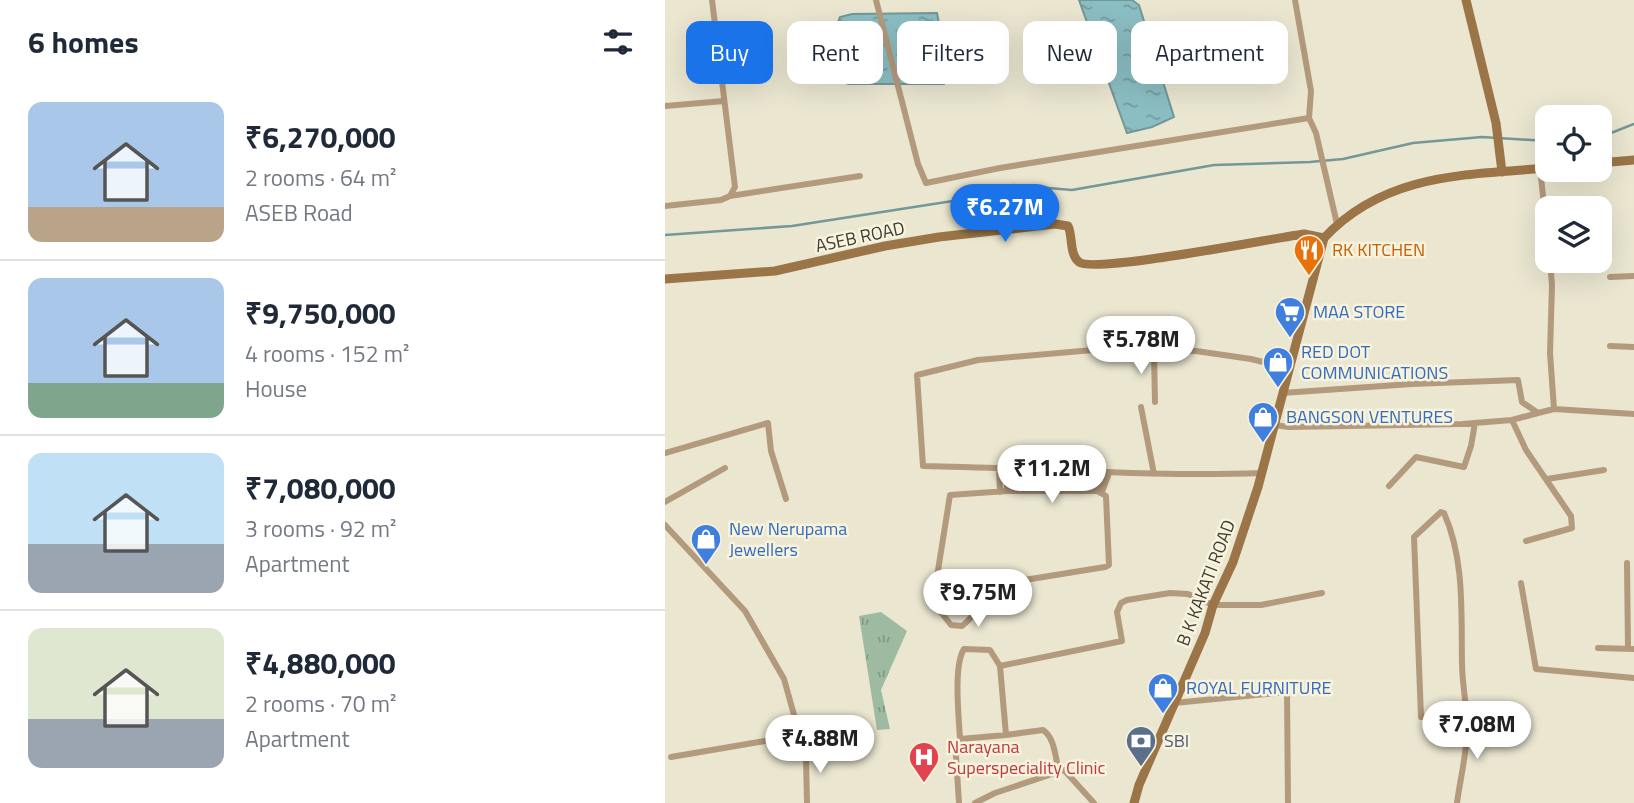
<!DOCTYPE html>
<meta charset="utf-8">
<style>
:root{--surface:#fff;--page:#f2f2f3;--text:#1f2937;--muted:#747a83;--line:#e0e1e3;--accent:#1a73e8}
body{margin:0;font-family:"Titillium Web",sans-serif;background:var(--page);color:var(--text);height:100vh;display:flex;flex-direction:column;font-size:26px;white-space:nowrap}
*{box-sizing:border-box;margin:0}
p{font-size:23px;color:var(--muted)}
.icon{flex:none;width:38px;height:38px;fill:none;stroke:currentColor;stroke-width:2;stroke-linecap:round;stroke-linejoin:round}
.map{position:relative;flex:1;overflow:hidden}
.side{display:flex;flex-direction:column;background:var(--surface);width:665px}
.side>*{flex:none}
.hud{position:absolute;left:21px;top:21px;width:665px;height:63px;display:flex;gap:14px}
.fabs{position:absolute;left:870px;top:105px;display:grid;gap:14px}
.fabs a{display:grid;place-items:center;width:77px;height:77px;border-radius:14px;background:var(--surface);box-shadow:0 7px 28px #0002;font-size:35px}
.price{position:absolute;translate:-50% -60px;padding:0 16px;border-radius:24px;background:#fff;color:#222;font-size:23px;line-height:46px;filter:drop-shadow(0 2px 4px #0008)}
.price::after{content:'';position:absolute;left:50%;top:42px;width:21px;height:16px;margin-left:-10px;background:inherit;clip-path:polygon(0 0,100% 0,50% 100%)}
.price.selected{background:var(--accent);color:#fff}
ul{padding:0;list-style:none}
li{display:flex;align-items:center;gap:21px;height:175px;padding:0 28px}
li+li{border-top:2px solid var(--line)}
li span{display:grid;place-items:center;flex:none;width:196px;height:140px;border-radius:14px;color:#555}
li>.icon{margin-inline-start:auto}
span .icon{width:84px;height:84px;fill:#fffc;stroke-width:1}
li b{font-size:30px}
h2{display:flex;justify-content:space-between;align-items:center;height:84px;padding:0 28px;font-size:30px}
.pill{padding:0 24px;border-radius:14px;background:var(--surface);box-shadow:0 7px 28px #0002;font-size:24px;line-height:63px}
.pill.selected{background:var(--accent);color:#fff}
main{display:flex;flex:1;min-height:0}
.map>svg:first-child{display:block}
.grass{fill:url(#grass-tufts)}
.water{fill:url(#water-ripples);stroke:#749798;stroke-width:2}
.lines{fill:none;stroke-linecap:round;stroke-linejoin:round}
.stream{stroke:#749798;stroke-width:2.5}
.street{stroke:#b49a7d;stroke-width:6}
.secondary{stroke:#9b7548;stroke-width:9}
.labels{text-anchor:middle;stroke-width:5;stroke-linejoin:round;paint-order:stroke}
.street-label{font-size:18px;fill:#3e3c34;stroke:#f7f3dd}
.food-label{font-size:18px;fill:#c56008;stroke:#f7f3dd;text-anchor:start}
.shop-label{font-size:18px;fill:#366cbe;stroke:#f7f3dd;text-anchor:start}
.service-label{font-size:18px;fill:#4e5e75;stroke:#f7f3dd;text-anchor:start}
.health-label{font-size:18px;fill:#be3a42;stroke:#f7f3dd;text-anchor:start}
</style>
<main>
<section class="side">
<h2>6 homes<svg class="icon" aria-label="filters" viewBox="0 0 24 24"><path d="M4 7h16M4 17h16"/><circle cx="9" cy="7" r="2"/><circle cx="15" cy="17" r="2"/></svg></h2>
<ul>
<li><span style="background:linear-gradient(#a9c7e8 75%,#b9a48a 0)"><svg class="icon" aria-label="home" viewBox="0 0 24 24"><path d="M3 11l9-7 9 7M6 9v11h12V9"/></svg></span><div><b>₹6,270,000</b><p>2 rooms · 64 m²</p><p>ASEB Road</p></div></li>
<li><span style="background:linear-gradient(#a9c7e8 75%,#7fa58c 0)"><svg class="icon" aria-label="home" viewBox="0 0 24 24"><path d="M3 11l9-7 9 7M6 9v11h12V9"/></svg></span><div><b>₹9,750,000</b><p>4 rooms · 152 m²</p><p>House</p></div></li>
<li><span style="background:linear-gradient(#bfe0f5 65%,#9aa5b1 0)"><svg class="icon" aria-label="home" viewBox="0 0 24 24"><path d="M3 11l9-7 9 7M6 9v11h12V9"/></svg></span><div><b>₹7,080,000</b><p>3 rooms · 92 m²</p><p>Apartment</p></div></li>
<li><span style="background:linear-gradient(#dfe7d0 65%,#9aa5b1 0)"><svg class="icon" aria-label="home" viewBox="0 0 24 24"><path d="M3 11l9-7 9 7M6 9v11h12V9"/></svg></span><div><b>₹4,880,000</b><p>2 rooms · 70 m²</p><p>Apartment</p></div></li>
</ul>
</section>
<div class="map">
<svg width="969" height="803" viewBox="0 0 969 803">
<defs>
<pattern id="grass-tufts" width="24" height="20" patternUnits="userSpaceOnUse" patternTransform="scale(1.75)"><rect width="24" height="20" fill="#9ebba2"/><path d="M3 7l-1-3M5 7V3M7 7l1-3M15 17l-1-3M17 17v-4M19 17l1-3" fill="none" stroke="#829985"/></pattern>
<pattern id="water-ripples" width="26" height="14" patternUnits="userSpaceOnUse" patternTransform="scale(1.75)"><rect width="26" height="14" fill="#8bbec3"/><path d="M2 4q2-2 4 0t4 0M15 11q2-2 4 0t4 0" fill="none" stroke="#739c9f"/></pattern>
</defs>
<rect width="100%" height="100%" fill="#eae6d0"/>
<path class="grass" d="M 216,612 L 242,631 L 216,690 L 225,729 L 212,730 L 194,616 Z"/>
<path class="water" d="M 414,0 L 467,0 L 474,5 L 509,117 L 487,127 L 462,133 Z
M 272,13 L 281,59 L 279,84 L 183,84 L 178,81 L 173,22 L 175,17 L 187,14 Z"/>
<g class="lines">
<path class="stream" d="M 934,135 L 946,133 L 969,124
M 0,235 L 127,226 L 307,198 L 348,185 L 407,190 L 549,165 L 645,162 L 678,159 L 748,143 L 817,137 L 882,141"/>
<path class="street" d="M 211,0 L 253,164 L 261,183 L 335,168 L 644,118 L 651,133 L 672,224
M 630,0 L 646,91 L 644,118
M 0,106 L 59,101
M 875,168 L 882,233
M 65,196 L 195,176
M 0,206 L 56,200 L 65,196 L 70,187 L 47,0
M 885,261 L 887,285 L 885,353 L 889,409
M 945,277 L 969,276
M 945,346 L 969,347
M 489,351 L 490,402
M 617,393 L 747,384 L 853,380 L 857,402 L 873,413 L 889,409 L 969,414
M 476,407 L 489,474
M 847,420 L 861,450 L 906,516 L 907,528 L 861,541
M 609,425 L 624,427 L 797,424 L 847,420 L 873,413
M 0,453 L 103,423 L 106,451 L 121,499
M 334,467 L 335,492
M 342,467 L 342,491
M 597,473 C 484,477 371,468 258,466 L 252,375 L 313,360 L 428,350 L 531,351 L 586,359 L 623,368
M 882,479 L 939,470
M 724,486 L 751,457 L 799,467 L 806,446 L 810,423
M 432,491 L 441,496 L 444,565 L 440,567 L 347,582 C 312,594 320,608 297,626 L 286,625 L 268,602 L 285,495 L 342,491 Z
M 432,491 L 438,472
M 437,492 L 444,473
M 0,502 L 60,468
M 0,525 L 80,611 L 119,679 L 141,758 L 142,803
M 962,563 L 963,648
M 856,583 L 871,669 L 969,678
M 933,648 L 969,649
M 509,703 L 622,692 L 623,803
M 295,739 C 294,718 288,666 299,649 L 325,650 L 335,666
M 6,757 L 135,735
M 394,771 C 390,757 390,738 378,730 L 341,735 L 335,666 L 457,641 L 452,612 L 456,603 L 462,600 L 505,593 L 523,594 L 548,605 L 596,605 L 657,593
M 294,803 L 291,756 L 295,739 L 341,735
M 310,803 L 330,793 L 399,770 L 429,803
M 792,803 C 795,780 801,757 802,733 C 803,710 797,686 797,663 C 796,613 800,560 779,513 L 776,512 L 749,537 L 756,717 L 801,716"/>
<path class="secondary" d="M 801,0 L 831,123 L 837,172
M 934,163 L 969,160
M 0,279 L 110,271 L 220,246 L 274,237 L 390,224 L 403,226 C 408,236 404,254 414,262 C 429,274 608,238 639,234 L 659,238
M 469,803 L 474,785 L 540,633 L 548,605 L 568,562 L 593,487 L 659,238 C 720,173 800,175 882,168"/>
</g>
<defs>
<g id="restaurant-pin" transform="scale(1.575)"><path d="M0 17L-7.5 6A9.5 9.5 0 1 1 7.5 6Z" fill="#e8710a" stroke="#f7f3dd"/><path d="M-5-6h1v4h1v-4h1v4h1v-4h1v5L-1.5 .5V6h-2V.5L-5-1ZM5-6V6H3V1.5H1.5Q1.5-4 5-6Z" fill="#fff"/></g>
<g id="supermarket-pin" transform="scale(1.575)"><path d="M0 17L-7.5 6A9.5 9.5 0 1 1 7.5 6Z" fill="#3f7fe0" stroke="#f7f3dd"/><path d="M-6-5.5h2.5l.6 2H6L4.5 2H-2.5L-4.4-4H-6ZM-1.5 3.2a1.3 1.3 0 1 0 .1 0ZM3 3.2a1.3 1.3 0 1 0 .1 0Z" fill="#fff"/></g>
<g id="shop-pin" transform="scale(1.575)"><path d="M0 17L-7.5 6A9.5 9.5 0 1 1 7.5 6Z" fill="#3f7fe0" stroke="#f7f3dd"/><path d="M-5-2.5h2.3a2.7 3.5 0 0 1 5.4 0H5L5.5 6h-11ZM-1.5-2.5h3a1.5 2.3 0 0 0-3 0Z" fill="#fff"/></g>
<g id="bank-pin" transform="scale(1.575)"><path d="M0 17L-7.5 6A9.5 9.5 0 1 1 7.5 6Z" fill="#5c6f8a" stroke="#f7f3dd"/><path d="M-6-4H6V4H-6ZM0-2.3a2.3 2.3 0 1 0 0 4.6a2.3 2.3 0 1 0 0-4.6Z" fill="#fff"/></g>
<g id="hospital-pin" transform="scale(1.575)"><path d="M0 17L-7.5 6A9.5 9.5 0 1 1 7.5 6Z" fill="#e0444e" stroke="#f7f3dd"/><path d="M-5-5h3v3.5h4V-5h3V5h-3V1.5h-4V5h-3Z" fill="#fff"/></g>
</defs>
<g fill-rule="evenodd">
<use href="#restaurant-pin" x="644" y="250"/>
<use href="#supermarket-pin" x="625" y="312"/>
<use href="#shop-pin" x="613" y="362"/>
<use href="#shop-pin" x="598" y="417"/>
<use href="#shop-pin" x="41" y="539"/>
<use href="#shop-pin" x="498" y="688"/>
<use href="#bank-pin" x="476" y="741"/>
<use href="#hospital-pin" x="259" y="757"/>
</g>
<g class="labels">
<g class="street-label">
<text transform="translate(195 237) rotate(-12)" y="6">ASEB ROAD</text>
<text transform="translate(541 583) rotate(-69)" y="6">B K KAKATI ROAD</text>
</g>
<g class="food-label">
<text x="667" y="256">RK KITCHEN</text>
</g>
<g class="shop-label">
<text x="648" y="318">MAA STORE</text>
<text x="636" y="358">RED DOT<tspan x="636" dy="21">COMMUNICATIONS</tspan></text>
<text x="621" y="423">BANGSON VENTURES</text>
<text x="64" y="535">New Nerupama<tspan x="64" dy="21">Jewellers</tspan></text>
<text x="521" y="694">ROYAL FURNITURE</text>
</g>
<g class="service-label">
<text x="499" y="747">SBI</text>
</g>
<g class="health-label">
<text x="282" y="753">Narayana<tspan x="282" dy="21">Superspeciality Clinic</tspan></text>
</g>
</g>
</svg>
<div class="fabs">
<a><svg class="icon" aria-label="locate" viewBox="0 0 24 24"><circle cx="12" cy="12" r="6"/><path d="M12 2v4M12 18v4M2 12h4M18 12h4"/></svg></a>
<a><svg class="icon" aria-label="layers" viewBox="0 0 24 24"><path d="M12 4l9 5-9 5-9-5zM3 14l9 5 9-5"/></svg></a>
</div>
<b class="price selected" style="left:340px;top:244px">₹6.27M</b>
<b class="price" style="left:476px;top:376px">₹5.78M</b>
<b class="price" style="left:387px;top:505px">₹11.2M</b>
<b class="price" style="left:313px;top:629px">₹9.75M</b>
<b class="price" style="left:812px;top:761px">₹7.08M</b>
<b class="price" style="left:155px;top:775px">₹4.88M</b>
<div class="hud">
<a class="pill selected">Buy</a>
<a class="pill">Rent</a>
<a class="pill">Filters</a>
<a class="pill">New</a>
<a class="pill">Apartment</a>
</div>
</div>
</main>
